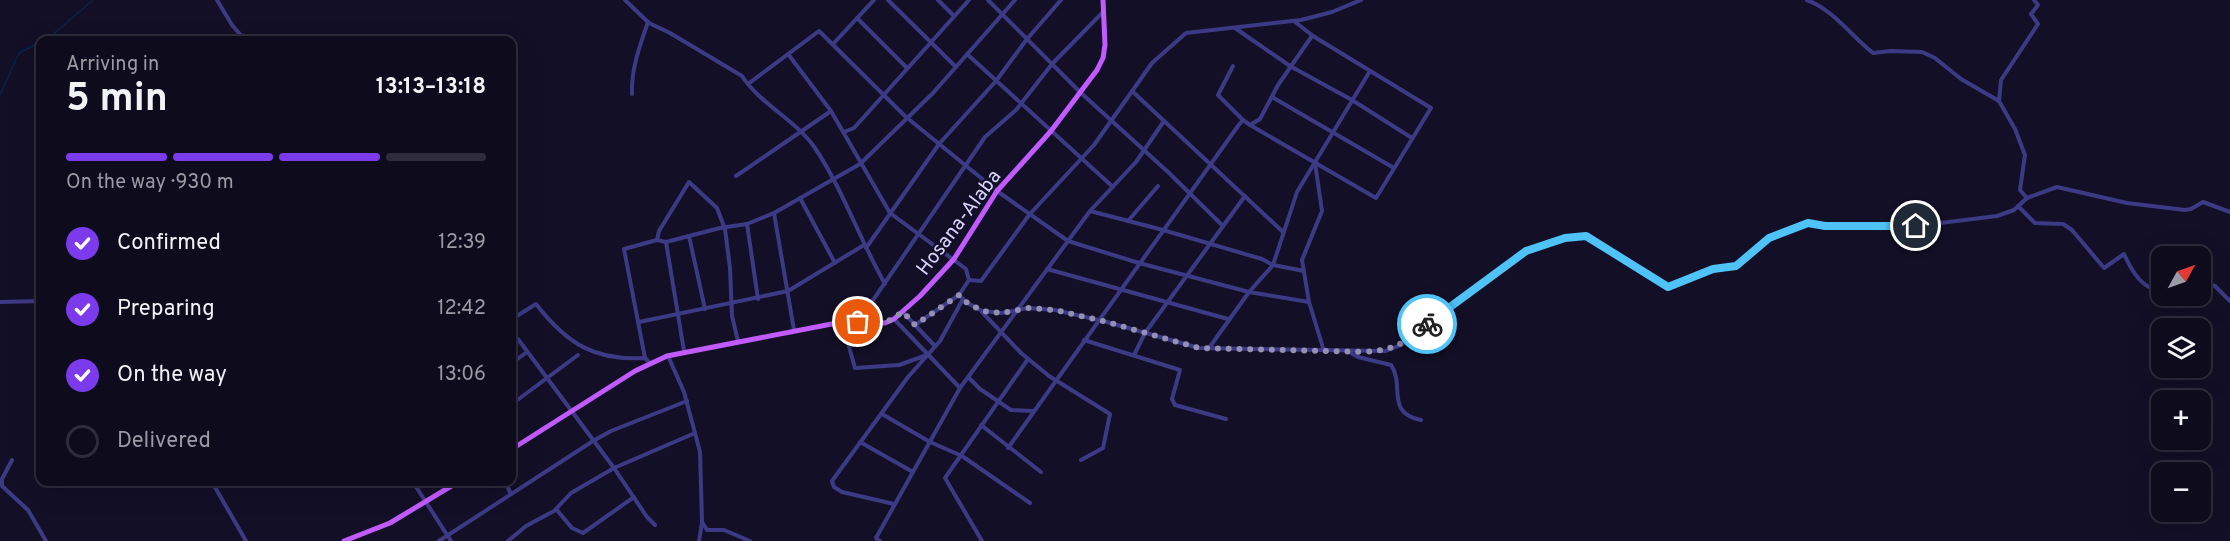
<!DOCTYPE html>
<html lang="en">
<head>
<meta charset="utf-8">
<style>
  :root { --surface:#0e0b1c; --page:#171425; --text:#f1f3f6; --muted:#9b9ba3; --line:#2e2b3b; --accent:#7c3aed }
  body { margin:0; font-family:Overpass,sans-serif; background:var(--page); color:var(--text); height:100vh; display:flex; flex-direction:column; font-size:22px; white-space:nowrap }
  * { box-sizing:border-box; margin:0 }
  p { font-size:20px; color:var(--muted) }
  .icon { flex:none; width:33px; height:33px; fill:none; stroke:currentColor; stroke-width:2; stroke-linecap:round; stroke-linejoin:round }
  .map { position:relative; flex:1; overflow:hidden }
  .sheet { position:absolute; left:36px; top:36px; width:480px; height:450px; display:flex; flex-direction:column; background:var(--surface); border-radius:12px; box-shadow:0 6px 24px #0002,0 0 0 2px var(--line) }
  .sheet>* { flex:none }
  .needle { width:39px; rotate:50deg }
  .fabs { position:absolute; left:2151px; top:246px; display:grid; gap:12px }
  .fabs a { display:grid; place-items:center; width:60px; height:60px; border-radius:12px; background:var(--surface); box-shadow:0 6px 24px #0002,0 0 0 2px var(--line); font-size:30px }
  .pin { position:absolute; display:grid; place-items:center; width:51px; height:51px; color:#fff; margin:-26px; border:3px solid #fff; border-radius:50%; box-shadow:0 2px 6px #0007 }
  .courier { position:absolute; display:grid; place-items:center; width:60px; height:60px; margin:-30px; border:4px solid #4fc3f7; border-radius:50%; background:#fff; color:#222; box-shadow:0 2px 8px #0007 }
  .overview em { font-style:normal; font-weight:700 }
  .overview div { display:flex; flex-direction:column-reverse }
  .overview { display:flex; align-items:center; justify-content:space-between; height:102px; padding:0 30px }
  h1 { font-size:39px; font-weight:700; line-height:45px }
  .bar { display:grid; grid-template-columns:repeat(4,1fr); gap:9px 6px; align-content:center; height:72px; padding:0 30px }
  .bar i { height:8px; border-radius:4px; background:var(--line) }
  .bar .on { background:var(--accent) }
  .bar p { grid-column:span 4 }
  ol { padding:0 30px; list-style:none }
  li { display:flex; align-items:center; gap:18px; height:66px }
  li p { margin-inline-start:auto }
  li .icon { padding:6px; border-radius:50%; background:var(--accent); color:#fff; stroke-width:4 }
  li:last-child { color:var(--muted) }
  li i { width:33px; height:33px; border:3px solid var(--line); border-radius:50% }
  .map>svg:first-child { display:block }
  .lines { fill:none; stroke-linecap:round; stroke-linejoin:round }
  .stream { stroke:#0c2248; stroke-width:1.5 }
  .minor { stroke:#3d3a85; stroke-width:4 }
  .major { stroke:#c25bff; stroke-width:5 }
  .done { stroke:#948fb3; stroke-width:6; stroke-dasharray:0 10.8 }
  .route { stroke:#4fc3f7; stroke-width:8 }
  .labels { text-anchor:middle; stroke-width:4.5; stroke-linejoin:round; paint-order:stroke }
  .street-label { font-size:20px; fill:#d9d4ff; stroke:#130f26 }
</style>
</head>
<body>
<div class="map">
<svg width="2230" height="541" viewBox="0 0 2230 541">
  <rect width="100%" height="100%" fill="#130f26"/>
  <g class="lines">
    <g class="stream">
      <polyline points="43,40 51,36 93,0"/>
      <polyline points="0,95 19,53 40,42"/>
    </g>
    <g class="minor">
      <polyline points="217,0 232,25 245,40"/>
      <path d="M625,0L649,23L670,33L742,76C761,105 795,119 815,148C843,190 860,240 885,284"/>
      <polyline points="888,0 956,67"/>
      <polyline points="938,0 954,16"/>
      <polyline points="988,0 1081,93 1168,172 1223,226"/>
      <path d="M1807,0C1834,10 1851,36 1873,53L1891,51L1922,52L1935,58L1961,79L1999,101"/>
      <polyline points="857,18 907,68"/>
      <polyline points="1235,28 1290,66 1352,100 1412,138"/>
      <polyline points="833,44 874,0"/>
      <polyline points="788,54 831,111 890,213 966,269 969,280 959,295 966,302 982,311 1002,313 1028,308 1055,310 1107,322 1199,348 1386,351 1401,345 1526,251 1565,238 1586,236 1668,287 1713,269 1736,266 1769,238 1808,223 1825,226 1908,227 1997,216 2014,210 2027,198 2057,187 2127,203 2185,210 2191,209 2203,202 2230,212"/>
      <polyline points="967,54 1113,187"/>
      <polyline points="1233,66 1218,95 1243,120"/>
      <polyline points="748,84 819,31 906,117 997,191 1068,241 1139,263 1249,292 1309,302"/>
      <polyline points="1132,91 1283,232"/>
      <path d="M632,94C631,69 640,45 648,22"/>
      <polyline points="1272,97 1394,168"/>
      <polyline points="1250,125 1376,198 1431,108 1313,36 1294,21"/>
      <polyline points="844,132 854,128 969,0"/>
      <polyline points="1315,163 1322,211 1302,260 1309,302 1324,351"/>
      <polyline points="736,176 831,111"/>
      <polyline points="800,198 835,263"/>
      <polyline points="2027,198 2020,190 2025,155 2015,129 1999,101 2001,80 2038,24 2031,14 2038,5 2034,0"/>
      <path d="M2018,206L2035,223L2063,224L2072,230L2104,268L2124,254C2130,267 2138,283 2153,289L2162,285"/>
      <polyline points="1090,211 1163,230 1262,259 1273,265 1304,271"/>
      <polyline points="774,213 794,330"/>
      <polyline points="1128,221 1158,186"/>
      <polyline points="747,224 758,299"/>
      <polyline points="689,236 705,309"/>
      <polyline points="657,240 659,231 689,182 717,208 725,229 730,268 732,316 738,341"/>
      <polyline points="666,242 684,351"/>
      <polyline points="866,248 939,144 996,81 1027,39 1061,0"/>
      <polyline points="1047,269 1228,319"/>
      <polyline points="969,280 981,281 1029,215 1094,145 1152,63 1186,33 1301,20 1332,12 1361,0"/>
      <polyline points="2200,281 2215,286 2230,301"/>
      <polyline points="0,302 40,301"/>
      <polyline points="903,312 915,325 959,295"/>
      <polyline points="982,312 1021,353 1049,376 1110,414 1103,448 1081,460"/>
      <path d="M512,319L536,304C567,344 595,361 645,358L651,364"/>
      <polyline points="639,322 788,291 864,245"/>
      <polyline points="842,322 855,368 899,365 927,355"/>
      <polyline points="858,322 985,137 1016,110 1052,64 1104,11"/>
      <polyline points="915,325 935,346"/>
      <polyline points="512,336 518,339 614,468 647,517 655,525"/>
      <polyline points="1084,340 1180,370 1172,399 1175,405 1226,419"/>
      <polyline points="1209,348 1249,292 1273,265 1297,192 1370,71"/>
      <path d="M1349,352L1358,357L1391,365C1405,385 1385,413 1421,420"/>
      <polyline points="1134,355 1145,333 1245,196"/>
      <polyline points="668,356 684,392 700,452 702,522 707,530 724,530 750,541"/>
      <polyline points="645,358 624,249 657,240 666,242 720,228 747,224 774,213 860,164 933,93 1015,0"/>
      <polyline points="512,363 527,352"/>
      <polyline points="968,377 980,389 1011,410 1033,411"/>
      <polyline points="960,388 1090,211 1136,162 1164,121"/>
      <polyline points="512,404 578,355"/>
      <polyline points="882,414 930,442 962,456 1030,503"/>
      <polyline points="981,425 1041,472"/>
      <polyline points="860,442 913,472"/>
      <polyline points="1008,448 1238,126 1243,120 1250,125 1260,119 1278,85 1312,36"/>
      <polyline points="12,460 2,479 2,486 28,510 46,541"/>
      <polyline points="212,482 246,541"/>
      <polyline points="413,482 451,541"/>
      <polyline points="505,482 511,494"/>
      <polyline points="894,504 842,492 834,487 832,481 908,377 940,341 963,299"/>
      <polyline points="556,509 572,528 583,533 634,497"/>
      <polyline points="439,541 593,441 611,431 687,401"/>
      <polyline points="508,541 526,526 554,511 571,493 614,468 695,433"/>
      <polyline points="699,541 702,523"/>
      <polyline points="880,541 876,538 960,388 894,319"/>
      <polyline points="982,541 945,478 1028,359"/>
    </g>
    <g class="major">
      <polyline points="512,449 635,371 667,356 842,322 885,323 894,319 920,296 954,259 997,191 1051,131 1097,70 1103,58 1105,45 1103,0"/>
      <polyline points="344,541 390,523 458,482"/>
    </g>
  </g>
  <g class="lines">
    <path class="done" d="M858,322L885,323L903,312L915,325L959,295L966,302L982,311L1002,313L1028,308L1055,310L1107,322L1199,348L1364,352C1397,350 1403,343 1427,324"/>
    <polyline class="route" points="1427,324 1526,251 1565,238 1586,236 1668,287 1713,269 1736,266 1769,238 1808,223 1825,226 1916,226"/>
  </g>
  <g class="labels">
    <g class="street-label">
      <text transform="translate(958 222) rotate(-53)" y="7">Hosana-Alaba</text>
    </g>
  </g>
</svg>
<div class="fabs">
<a><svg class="needle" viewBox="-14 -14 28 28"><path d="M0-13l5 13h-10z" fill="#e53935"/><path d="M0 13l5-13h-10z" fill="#9b9ba3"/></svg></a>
<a><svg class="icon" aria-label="layers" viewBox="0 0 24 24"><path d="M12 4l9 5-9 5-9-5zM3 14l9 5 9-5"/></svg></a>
<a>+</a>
<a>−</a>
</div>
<div class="pin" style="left:858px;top:322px;background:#ea580c"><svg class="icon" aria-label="bag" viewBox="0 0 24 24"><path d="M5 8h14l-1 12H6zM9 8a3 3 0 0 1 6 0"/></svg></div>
<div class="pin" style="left:1916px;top:226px;background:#1f2937"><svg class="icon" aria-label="home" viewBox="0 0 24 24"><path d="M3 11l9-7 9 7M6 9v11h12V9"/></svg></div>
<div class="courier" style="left:1427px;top:324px"><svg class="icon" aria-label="bike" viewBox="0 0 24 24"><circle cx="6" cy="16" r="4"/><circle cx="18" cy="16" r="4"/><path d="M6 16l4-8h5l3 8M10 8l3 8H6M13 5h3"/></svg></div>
<section class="sheet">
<div class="overview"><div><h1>5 min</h1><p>Arriving in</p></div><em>13:13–13:18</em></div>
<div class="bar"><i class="on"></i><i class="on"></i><i class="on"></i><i></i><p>On the way · 930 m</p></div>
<ol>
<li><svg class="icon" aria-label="check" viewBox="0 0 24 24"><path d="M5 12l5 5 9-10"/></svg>Confirmed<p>12:39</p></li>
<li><svg class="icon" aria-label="check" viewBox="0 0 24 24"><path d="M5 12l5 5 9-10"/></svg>Preparing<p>12:42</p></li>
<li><svg class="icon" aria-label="check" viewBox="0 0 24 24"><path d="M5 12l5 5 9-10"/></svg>On the way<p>13:06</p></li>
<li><i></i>Delivered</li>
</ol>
</section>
</div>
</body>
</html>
